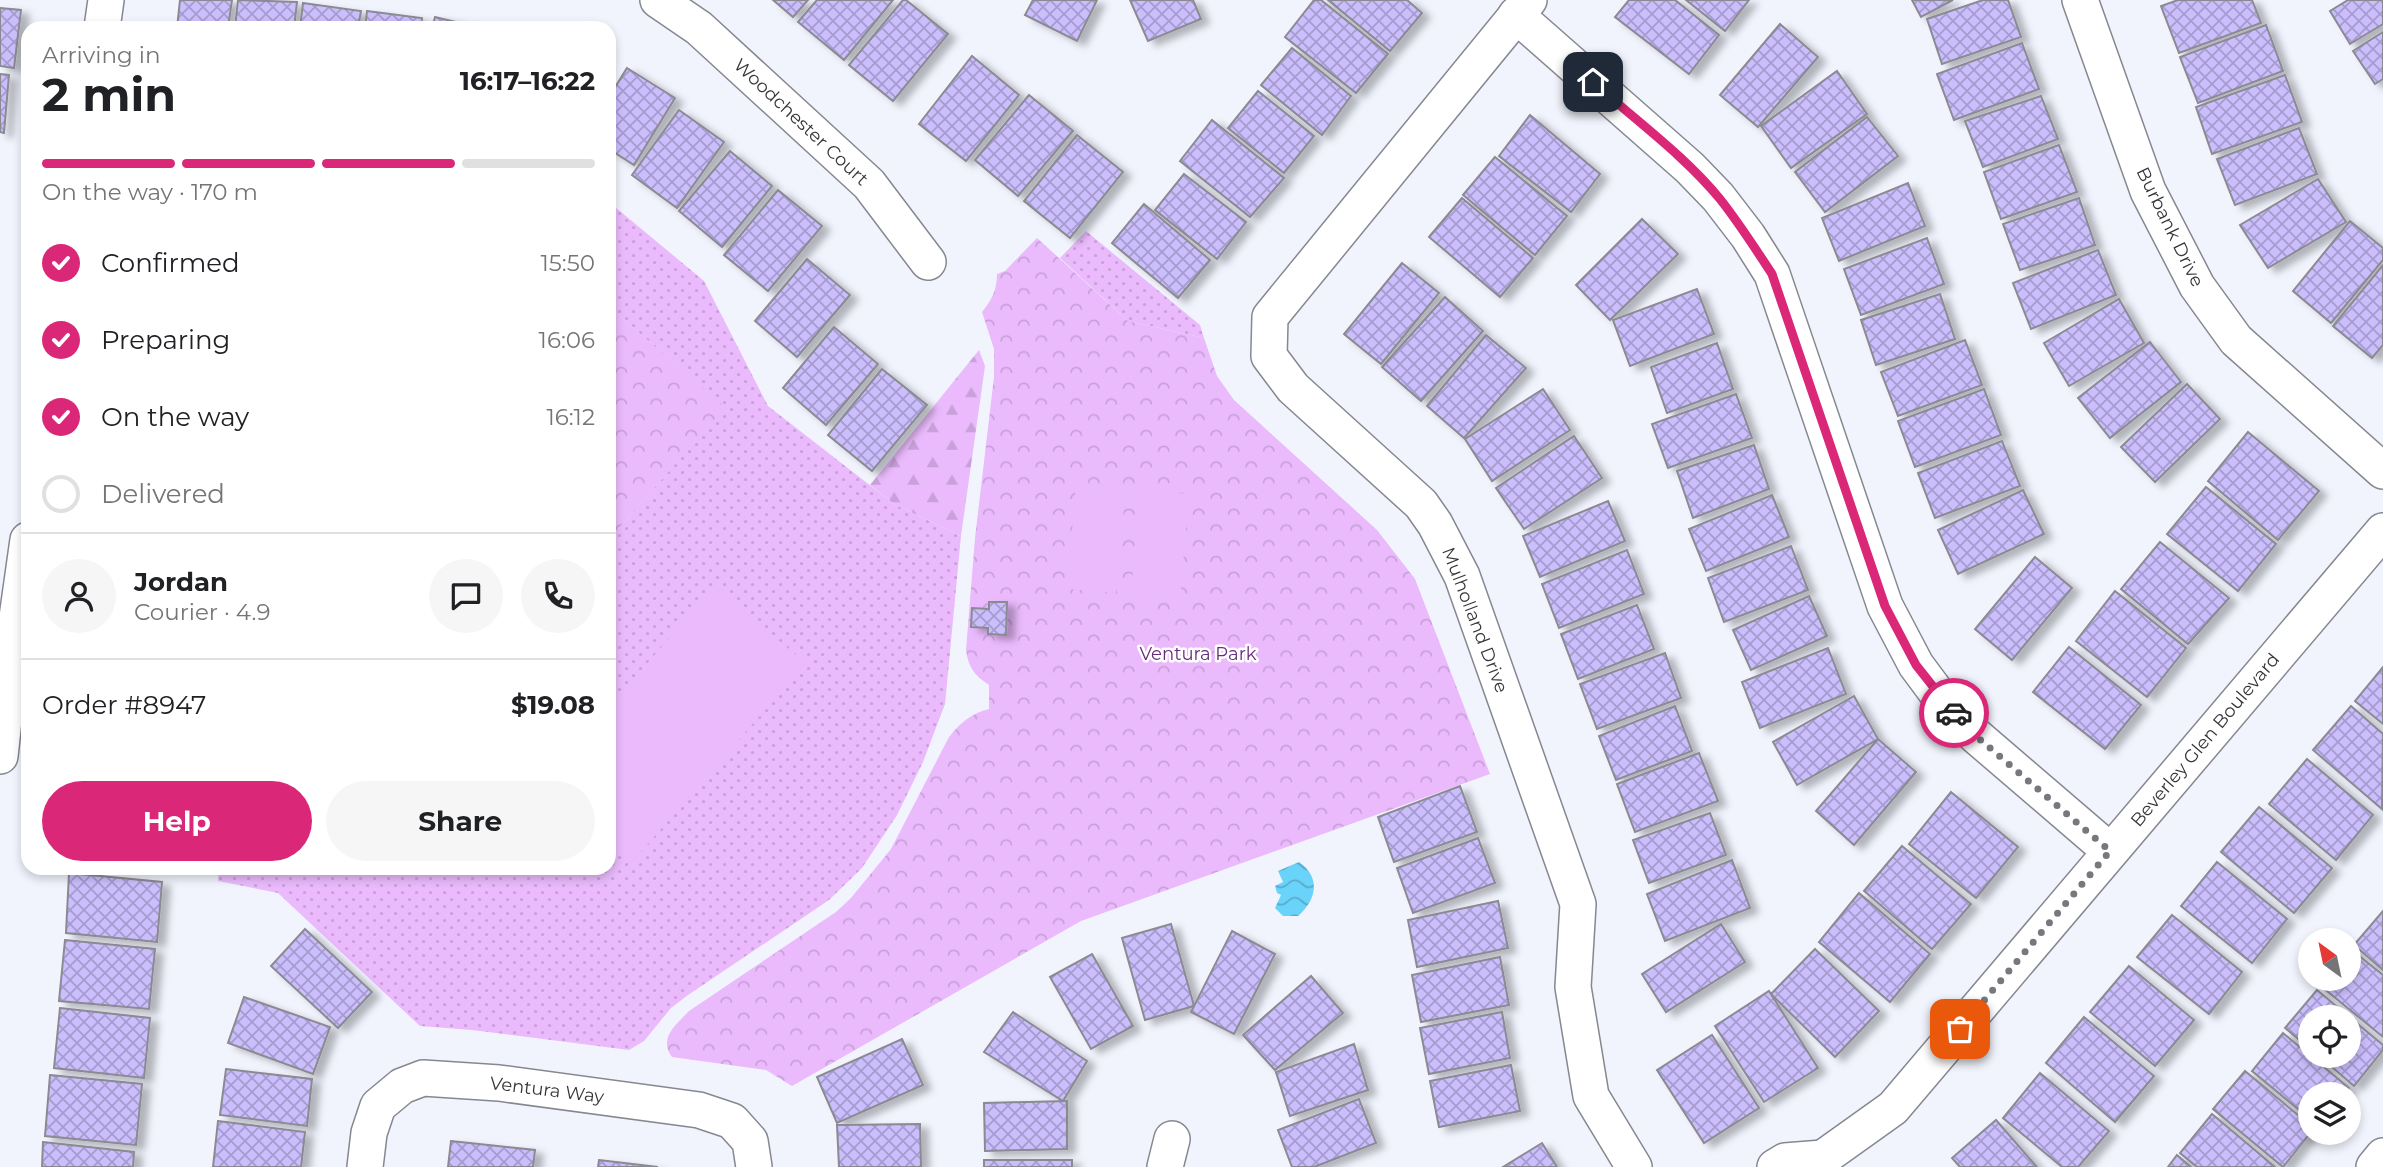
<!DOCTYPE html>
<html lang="en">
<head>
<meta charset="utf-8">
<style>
  :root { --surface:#fff; --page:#f6f6f6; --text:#202124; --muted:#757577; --line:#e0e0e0; --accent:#db2777 }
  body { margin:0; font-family:Montserrat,sans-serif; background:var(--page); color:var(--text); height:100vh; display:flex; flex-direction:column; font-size:26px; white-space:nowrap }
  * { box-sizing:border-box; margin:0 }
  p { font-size:23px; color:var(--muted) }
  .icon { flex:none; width:38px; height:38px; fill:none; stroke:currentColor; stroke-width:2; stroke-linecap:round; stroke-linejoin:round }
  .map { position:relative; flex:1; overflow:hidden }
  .panel { position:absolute; left:21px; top:21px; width:595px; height:854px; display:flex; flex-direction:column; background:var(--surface); border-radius:21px; box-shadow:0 4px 10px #0003 }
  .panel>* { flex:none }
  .needle { width:46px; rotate:327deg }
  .tools { position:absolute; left:2298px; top:928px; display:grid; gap:14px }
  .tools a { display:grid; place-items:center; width:63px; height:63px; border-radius:50%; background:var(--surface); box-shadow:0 4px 10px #0003; font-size:35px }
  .pin { position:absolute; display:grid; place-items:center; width:60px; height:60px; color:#fff; margin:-30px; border-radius:14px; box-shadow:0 4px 10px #0006 }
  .courier { position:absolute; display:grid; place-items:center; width:70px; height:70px; margin:-35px; border:5px solid #db2777; border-radius:50%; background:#fff; color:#222; box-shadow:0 2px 9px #0007 }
  .head em { font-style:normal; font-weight:700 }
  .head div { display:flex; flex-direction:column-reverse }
  .head { display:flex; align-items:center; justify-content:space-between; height:119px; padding:0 21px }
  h1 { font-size:46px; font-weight:700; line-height:52px }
  .bar { display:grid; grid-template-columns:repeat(4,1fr); gap:10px 7px; align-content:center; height:84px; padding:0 21px }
  .bar i { height:9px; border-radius:5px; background:var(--line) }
  .bar .selected { background:var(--accent) }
  .bar p { grid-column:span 4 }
  .line { display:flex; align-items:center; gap:18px; padding:0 21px; border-top:2px solid var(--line) }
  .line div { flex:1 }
  .round { display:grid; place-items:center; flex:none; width:74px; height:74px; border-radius:37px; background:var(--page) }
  ol { padding:0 21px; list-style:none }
  li { display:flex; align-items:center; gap:21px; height:77px }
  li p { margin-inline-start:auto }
  li .icon { padding:7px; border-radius:50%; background:var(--accent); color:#fff; stroke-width:4 }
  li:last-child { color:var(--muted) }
  li i { width:38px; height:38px; border:4px solid var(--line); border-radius:50% }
  .button { display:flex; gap:14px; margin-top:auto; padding:14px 21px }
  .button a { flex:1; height:80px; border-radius:42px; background:var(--accent); color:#fff; font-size:28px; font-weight:700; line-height:80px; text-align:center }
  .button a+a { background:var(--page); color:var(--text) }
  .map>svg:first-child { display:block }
  .grass { fill:url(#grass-dots) }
  .forest { fill:url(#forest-firs) }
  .park { fill:url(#park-crowns) }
  .pitch { fill:#eabafc }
  .water { fill:url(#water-waves) }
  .building { fill:url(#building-cross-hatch); stroke:#8b8a92; stroke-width:2; filter:url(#shadow) }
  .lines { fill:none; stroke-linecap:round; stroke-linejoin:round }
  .minor-casing { stroke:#858890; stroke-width:38 }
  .minor { stroke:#fff; stroke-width:35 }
  .done { stroke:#77787e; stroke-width:7; stroke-dasharray:0 12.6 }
  .route { stroke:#db2777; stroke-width:9 }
  .labels { text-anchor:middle; stroke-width:5; stroke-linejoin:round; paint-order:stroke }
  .street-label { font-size:18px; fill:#353639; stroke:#fff }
  .park-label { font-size:18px; fill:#682b7c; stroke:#fff }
</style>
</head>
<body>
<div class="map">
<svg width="2383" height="1167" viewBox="0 0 2383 1167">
  <defs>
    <pattern id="grass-dots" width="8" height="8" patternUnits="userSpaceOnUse" patternTransform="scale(1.75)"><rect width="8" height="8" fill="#eabafc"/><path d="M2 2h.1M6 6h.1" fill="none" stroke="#c9a0d9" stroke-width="1.8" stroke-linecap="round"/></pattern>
    <pattern id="forest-firs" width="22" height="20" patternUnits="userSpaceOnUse" patternTransform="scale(1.75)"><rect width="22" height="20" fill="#eabafc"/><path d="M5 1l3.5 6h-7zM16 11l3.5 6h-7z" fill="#c9a0d9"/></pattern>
    <pattern id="park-crowns" width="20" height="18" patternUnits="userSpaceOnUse" patternTransform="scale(1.75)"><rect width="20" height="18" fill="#eabafc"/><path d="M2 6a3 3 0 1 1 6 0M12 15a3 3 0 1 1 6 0" fill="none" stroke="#c9a0d9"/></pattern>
    <pattern id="water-waves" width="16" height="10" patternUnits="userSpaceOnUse" patternTransform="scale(1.75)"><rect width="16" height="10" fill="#6ad3f9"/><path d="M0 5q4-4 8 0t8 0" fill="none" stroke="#58accb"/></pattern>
    <pattern id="building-cross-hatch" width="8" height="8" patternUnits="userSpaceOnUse" patternTransform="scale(1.75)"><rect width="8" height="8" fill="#cbbefd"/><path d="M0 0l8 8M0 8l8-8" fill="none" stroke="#a69bce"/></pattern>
    <filter id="shadow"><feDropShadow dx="8" dy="4.5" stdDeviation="3.5" flood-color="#0004"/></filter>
  </defs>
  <rect width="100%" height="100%" fill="#f1f4fd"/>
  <g class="grass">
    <polygon points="609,202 704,281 768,406 894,504 961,536 945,704 923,762 897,815 862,868 829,900 688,995 671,1008 644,1041 629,1050 472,1030 420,1026 278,893 218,881 219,868 609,868 609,540 724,407 614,311 609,314"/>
    <polygon points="1086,231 1200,325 1204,338 1128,321 1060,258"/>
  </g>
  <polygon class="forest" points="979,350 985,366 961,536 894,504 870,485"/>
  <g class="park">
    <path d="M1037,238L1128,321L1204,338L1217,376L1234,400L1377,530L1415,579L1490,774L1081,921L792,1086L766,1070L672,1057C658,1038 676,1025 689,1011L836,912L851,898L891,849L949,737C960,723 972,713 989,709V685C975,676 968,667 966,650L975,538L994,377V349L982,312C992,300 997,289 997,274L1005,271Z"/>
    <polygon points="613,310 725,407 609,540 609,314"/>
  </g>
  <g class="pitch">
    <polygon points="1076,484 1126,488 1116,593 1067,589"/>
    <polygon points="1140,490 1189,494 1180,599 1131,595"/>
    <polygon points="714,587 806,663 632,862 609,841 609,707"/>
  </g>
  <path class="water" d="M1299,862C1321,877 1317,900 1298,916H1283L1275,908L1281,895L1277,893L1275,886L1283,882L1278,871Z"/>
  <g class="building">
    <polygon points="180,0 232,0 228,28 177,28"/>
    <polygon points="238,0 297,2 294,28 235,28"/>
    <polygon points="773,0 808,0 793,17"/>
    <polygon points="817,0 893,0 844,60 798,22"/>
    <polygon points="903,0 906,0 948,34 893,101 849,65"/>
    <polygon points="1033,0 1097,0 1077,41 1025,15"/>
    <polygon points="1130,0 1193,0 1201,19 1148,41"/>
    <polygon points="1314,0 1321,0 1388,54 1356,93 1285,37"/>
    <polygon points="1328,0 1407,0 1422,13 1390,51"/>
    <polygon points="1629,0 1675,0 1719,35 1689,74 1615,17"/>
    <polygon points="1686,0 1749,0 1725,31"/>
    <polygon points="1912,0 1953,0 1921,17"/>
    <polygon points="1983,0 2008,0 2021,37 1942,64 1927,19"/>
    <polygon points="2178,0 2252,0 2261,23 2179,53 2161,6"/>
    <polygon points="2348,0 2383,0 2383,24 2350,44 2330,11"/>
    <polygon points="303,3 361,11 358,28 300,28"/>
    <polygon points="0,8 21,10 14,68 0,66"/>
    <polygon points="367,11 422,18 421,28 365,28"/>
    <polygon points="435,17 481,28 432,28"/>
    <polygon points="1780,24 1818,57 1758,127 1720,95"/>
    <polygon points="2266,25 2283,71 2198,103 2180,57"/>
    <polygon points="2383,32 2383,79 2375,84 2353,51"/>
    <polygon points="2022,43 2039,89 1954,120 1937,74"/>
    <polygon points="1292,48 1351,96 1322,135 1261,85"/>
    <polygon points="972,56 1019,95 966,161 919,124"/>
    <polygon points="627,68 675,98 634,165 609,149 609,97"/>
    <polygon points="1837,71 1867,114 1791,168 1761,126"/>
    <polygon points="0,74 9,75 4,133 0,132"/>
    <polygon points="2285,75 2302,122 2212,154 2196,107"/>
    <polygon points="1258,91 1314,136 1284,173 1228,128"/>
    <polygon points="1029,95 1073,131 1018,196 975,160"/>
    <polygon points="2041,96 2058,139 1983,167 1965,121"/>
    <polygon points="679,110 724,142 677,208 632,175"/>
    <polygon points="1530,115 1600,174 1571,212 1499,156"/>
    <polygon points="1867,117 1898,156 1825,212 1795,172"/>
    <polygon points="1212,120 1284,178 1250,217 1180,161"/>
    <polygon points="2299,128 2317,174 2235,205 2217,159"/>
    <polygon points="1077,135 1123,172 1070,238 1024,201"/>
    <polygon points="2059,145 2077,192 2001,219 1984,172"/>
    <polygon points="730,151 772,186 722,247 679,211"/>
    <polygon points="1495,157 1567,216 1535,255 1463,195"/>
    <polygon points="1184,174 1246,222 1217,259 1155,210"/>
    <polygon points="2318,179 2346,222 2268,268 2240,225"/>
    <polygon points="1908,183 1925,226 1839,261 1822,218"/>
    <polygon points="778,190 822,226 768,291 724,255"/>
    <polygon points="1462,198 1533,258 1500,297 1429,237"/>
    <polygon points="2079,198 2095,245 2020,270 2003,224"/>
    <polygon points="1144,204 1210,260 1178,298 1112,243"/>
    <polygon points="1642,219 1678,254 1610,320 1576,285"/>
    <polygon points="2350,221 2383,248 2383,260 2331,323 2293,291"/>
    <polygon points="1927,238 1944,284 1861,315 1844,269"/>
    <polygon points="2098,250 2116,295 2031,329 2013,283"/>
    <polygon points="807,259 850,295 797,357 755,321"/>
    <polygon points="1402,263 1439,293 1381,364 1344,334"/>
    <polygon points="2383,265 2383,345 2372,358 2333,326"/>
    <polygon points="1697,289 1714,334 1630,366 1613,320"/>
    <polygon points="1940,294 1955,339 1876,365 1861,320"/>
    <polygon points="1445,297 1483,331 1421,401 1382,367"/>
    <polygon points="2119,299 2144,343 2069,386 2044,343"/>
    <polygon points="834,327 878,364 826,425 783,388"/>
    <polygon points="1486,335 1526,368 1464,438 1427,406"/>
    <polygon points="1965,340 1982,385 1898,416 1881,372"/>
    <polygon points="2150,342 2181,382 2110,438 2078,398"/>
    <polygon points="1717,343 1733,389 1667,413 1651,367"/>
    <polygon points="882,369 927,405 872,471 828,435"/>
    <polygon points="2187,384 2220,419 2155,482 2121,447"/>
    <polygon points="1543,389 1570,430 1492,481 1465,439"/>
    <polygon points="1984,389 2001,435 1915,467 1898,421"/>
    <polygon points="1736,394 1752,438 1668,468 1652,424"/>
    <polygon points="2248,432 2319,491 2278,540 2208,481"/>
    <polygon points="1574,436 1602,478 1524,529 1496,488"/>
    <polygon points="2002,441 2020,486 1935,518 1918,473"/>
    <polygon points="1754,445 1769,489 1693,518 1677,471"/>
    <polygon points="2206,487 2276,544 2238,591 2167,534"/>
    <polygon points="2023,490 2044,534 1958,574 1938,530"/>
    <polygon points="1772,495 1789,537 1706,571 1689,529"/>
    <polygon points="1608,501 1625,541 1540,577 1523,536"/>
    <polygon points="2160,542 2229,598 2188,644 2121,589"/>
    <polygon points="1791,546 1808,590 1724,622 1708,578"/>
    <polygon points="1627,550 1644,594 1559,628 1542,584"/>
    <polygon points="2035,557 2072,588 2012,660 1975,629"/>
    <polygon points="2115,591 2186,648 2147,697 2076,641"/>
    <polygon points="1809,596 1827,636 1751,670 1733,630"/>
    <polygon points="989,602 1007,602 1006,635 988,634 988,628 971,627 972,608 989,609"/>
    <polygon points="1637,605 1654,649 1578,679 1561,634"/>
    <polygon points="2069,647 2141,705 2105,749 2033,692"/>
    <polygon points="1828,648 1846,694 1760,728 1742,682"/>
    <polygon points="1665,653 1681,698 1597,729 1580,684"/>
    <polygon points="2383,667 2383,724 2355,701"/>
    <polygon points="1854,696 1878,739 1797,785 1773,742"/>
    <polygon points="1675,706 1692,751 1616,780 1599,736"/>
    <polygon points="2351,706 2383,734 2382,809 2313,750"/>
    <polygon points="1878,739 1916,772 1854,845 1816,811"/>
    <polygon points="1699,753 1718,801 1635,832 1617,784"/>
    <polygon points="2307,759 2373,815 2336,860 2269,804"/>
    <polygon points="1460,786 1477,832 1394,862 1378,817"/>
    <polygon points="1951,792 2018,847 1976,898 1909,844"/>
    <polygon points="2259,807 2332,868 2294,913 2221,852"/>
    <polygon points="1710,813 1726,855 1649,883 1633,840"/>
    <polygon points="1478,838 1495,883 1413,913 1397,868"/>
    <polygon points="1902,846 1971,904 1932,949 1864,891"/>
    <polygon points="1732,860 1750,908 1665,941 1647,894"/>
    <polygon points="2217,862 2287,919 2252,963 2181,906"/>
    <polygon points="69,873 162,882 157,942 66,933"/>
    <polygon points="1859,893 1930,954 1890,1002 1819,942"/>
    <polygon points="1498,901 1508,948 1417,967 1408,920"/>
    <polygon points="2383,911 2383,970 2354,945"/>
    <polygon points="2172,915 2242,972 2209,1014 2137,957"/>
    <polygon points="1171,924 1194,1006 1145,1020 1122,938"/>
    <polygon points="1721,924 1745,962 1666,1012 1642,974"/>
    <polygon points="305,929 372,992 338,1028 271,966"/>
    <polygon points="1232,931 1275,954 1234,1034 1191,1012"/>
    <polygon points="65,940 155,949 149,1009 59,1001"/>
    <polygon points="2348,947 2383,975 2383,1037 2311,978 2348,978"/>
    <polygon points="1815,949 1879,1011 1835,1057 1771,994"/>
    <polygon points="1092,954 1133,1026 1091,1049 1050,977"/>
    <polygon points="1500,957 1509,1005 1421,1022 1412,975"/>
    <polygon points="2129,966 2194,1020 2155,1066 2090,1012"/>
    <polygon points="1311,976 1343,1013 1275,1070 1243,1035"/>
    <polygon points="2317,990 2383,1045 2383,1050 2354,1086 2318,1055 2348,1055 2348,1017 2310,1017 2310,1049 2285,1028"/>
    <polygon points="1769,991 1818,1068 1764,1102 1715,1026"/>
    <polygon points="244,997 330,1027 313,1074 228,1043"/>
    <polygon points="60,1008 150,1018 144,1078 54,1068"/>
    <polygon points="1013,1012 1087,1061 1063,1101 984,1052"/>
    <polygon points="1502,1012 1510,1058 1429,1074 1420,1028"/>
    <polygon points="2084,1017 2154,1076 2115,1122 2046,1063"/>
    <polygon points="2283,1033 2349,1088 2344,1094 2310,1094 2310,1119 2252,1071"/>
    <polygon points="1712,1035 1759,1108 1704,1143 1657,1070"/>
    <polygon points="902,1039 923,1085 837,1123 817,1077"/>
    <polygon points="1354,1044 1368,1090 1290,1116 1276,1072"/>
    <polygon points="1511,1065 1520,1111 1439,1127 1430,1081"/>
    <polygon points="226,1069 312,1079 307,1126 220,1115"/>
    <polygon points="2245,1071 2310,1125 2311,1132 2283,1167 2213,1109"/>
    <polygon points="2040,1073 2109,1131 2078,1167 2062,1167 2003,1118"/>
    <polygon points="50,1075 142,1084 136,1145 45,1136"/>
    <polygon points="1359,1099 1376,1143 1314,1167 1292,1167 1278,1130"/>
    <polygon points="1067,1101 1067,1149 985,1151 984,1103"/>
    <polygon points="2212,1114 2275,1167 2197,1167 2180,1153"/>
    <polygon points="1996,1120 2037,1167 1960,1167 1952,1158"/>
    <polygon points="218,1121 305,1132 301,1167 213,1167"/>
    <polygon points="920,1124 921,1167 839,1167 837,1125"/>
    <polygon points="451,1141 535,1150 533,1167 448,1167"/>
    <polygon points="43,1142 134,1152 133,1167 42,1167"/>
    <polygon points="1542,1143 1557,1167 1503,1167"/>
    <polygon points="2177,1155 2191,1167 2168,1167"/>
    <polygon points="599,1160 658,1167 598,1167"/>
    <rect x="984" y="1160" width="88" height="7"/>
  </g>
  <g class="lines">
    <defs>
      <g id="minor">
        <polyline points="658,0 699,28 869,184 928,262"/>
        <polyline points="1529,0 1270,317 1269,356 1293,388 1421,504 1435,524 1462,576 1578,904 1573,987 1591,1096 1634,1167"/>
        <polyline points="2080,0 2148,191 2197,286 2236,340 2383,471"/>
        <polyline points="1516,15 1690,168 1718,197 1748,236 1772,274 1885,606 1916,665 1945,704 1976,736 2110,851"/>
        <polyline points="102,28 106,0"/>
        <polyline points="0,756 9,674 28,540"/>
        <polyline points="365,1167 369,1133 378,1106 402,1086 423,1078 499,1083 699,1110 732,1121 750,1141 754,1167"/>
        <polyline points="1165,1167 1172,1139"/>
        <polyline points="1775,1167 1785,1161 1823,1158"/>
        <polyline points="1815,1167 1823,1158 1893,1108 2383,531"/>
        <polyline points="2374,1167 2383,1156"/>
      </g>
    </defs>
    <use href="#minor" class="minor-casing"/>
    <use href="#minor" class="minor"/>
  </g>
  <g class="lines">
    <polyline class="done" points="1954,713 1976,736 2110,851 1960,1029"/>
    <path class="route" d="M1593,82C1635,120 1684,155 1720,199C1739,223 1755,248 1772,274L1885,606L1916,665L1954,713"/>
  </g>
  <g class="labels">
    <g class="street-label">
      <text transform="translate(801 122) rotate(43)" y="6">Woodchester Court</text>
      <text transform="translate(2170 227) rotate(64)" y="6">Burbank Drive</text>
      <text transform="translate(1475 620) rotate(69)" y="6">Mulholland Drive</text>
      <text transform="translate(2205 740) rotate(-50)" y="6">Beverley Glen Boulevard</text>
      <text transform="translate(547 1090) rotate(7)" y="6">Ventura Way</text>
    </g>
    <g class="park-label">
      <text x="1198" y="660">Ventura Park</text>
    </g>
  </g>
</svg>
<div class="tools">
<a><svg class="needle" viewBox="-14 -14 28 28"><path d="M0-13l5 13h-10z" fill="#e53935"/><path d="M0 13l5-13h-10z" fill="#757577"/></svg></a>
<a><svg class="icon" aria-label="locate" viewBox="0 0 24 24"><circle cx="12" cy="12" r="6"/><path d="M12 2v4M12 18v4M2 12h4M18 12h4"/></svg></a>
<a><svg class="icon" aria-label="layers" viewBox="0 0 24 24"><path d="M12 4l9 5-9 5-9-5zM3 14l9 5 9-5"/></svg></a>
</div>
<div class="pin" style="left:1960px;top:1029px;background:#ea580c"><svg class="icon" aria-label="bag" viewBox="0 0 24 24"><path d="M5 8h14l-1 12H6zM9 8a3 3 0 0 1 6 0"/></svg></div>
<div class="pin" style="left:1593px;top:82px;background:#1f2937"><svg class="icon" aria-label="home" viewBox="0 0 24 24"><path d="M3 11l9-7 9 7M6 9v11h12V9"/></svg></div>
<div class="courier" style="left:1954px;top:713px"><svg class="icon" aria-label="car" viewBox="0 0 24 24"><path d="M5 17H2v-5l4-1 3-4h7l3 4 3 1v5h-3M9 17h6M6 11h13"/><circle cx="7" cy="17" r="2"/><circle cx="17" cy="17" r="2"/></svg></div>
<section class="panel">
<div class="head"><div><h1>2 min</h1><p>Arriving in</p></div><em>16:17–16:22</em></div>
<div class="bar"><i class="selected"></i><i class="selected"></i><i class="selected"></i><i></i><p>On the way · 170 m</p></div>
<ol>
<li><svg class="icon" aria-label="check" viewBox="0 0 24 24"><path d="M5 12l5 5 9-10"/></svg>Confirmed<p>15:50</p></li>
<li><svg class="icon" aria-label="check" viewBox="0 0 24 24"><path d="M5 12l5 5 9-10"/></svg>Preparing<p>16:06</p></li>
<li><svg class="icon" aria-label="check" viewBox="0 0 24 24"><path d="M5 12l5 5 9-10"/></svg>On the way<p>16:12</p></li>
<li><i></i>Delivered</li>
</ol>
<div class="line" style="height:126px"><a class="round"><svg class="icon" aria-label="person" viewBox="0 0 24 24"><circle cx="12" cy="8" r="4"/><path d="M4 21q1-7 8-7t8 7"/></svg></a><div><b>Jordan</b><p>Courier · 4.9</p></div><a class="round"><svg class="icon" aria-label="chat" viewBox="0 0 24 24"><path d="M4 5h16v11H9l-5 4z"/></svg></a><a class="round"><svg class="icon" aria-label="phone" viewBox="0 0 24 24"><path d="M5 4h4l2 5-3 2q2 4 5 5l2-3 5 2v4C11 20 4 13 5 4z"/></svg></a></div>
<div class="line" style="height:91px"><div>Order #8947</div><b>$19.08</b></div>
<div class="button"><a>Help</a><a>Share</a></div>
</section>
</div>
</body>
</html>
